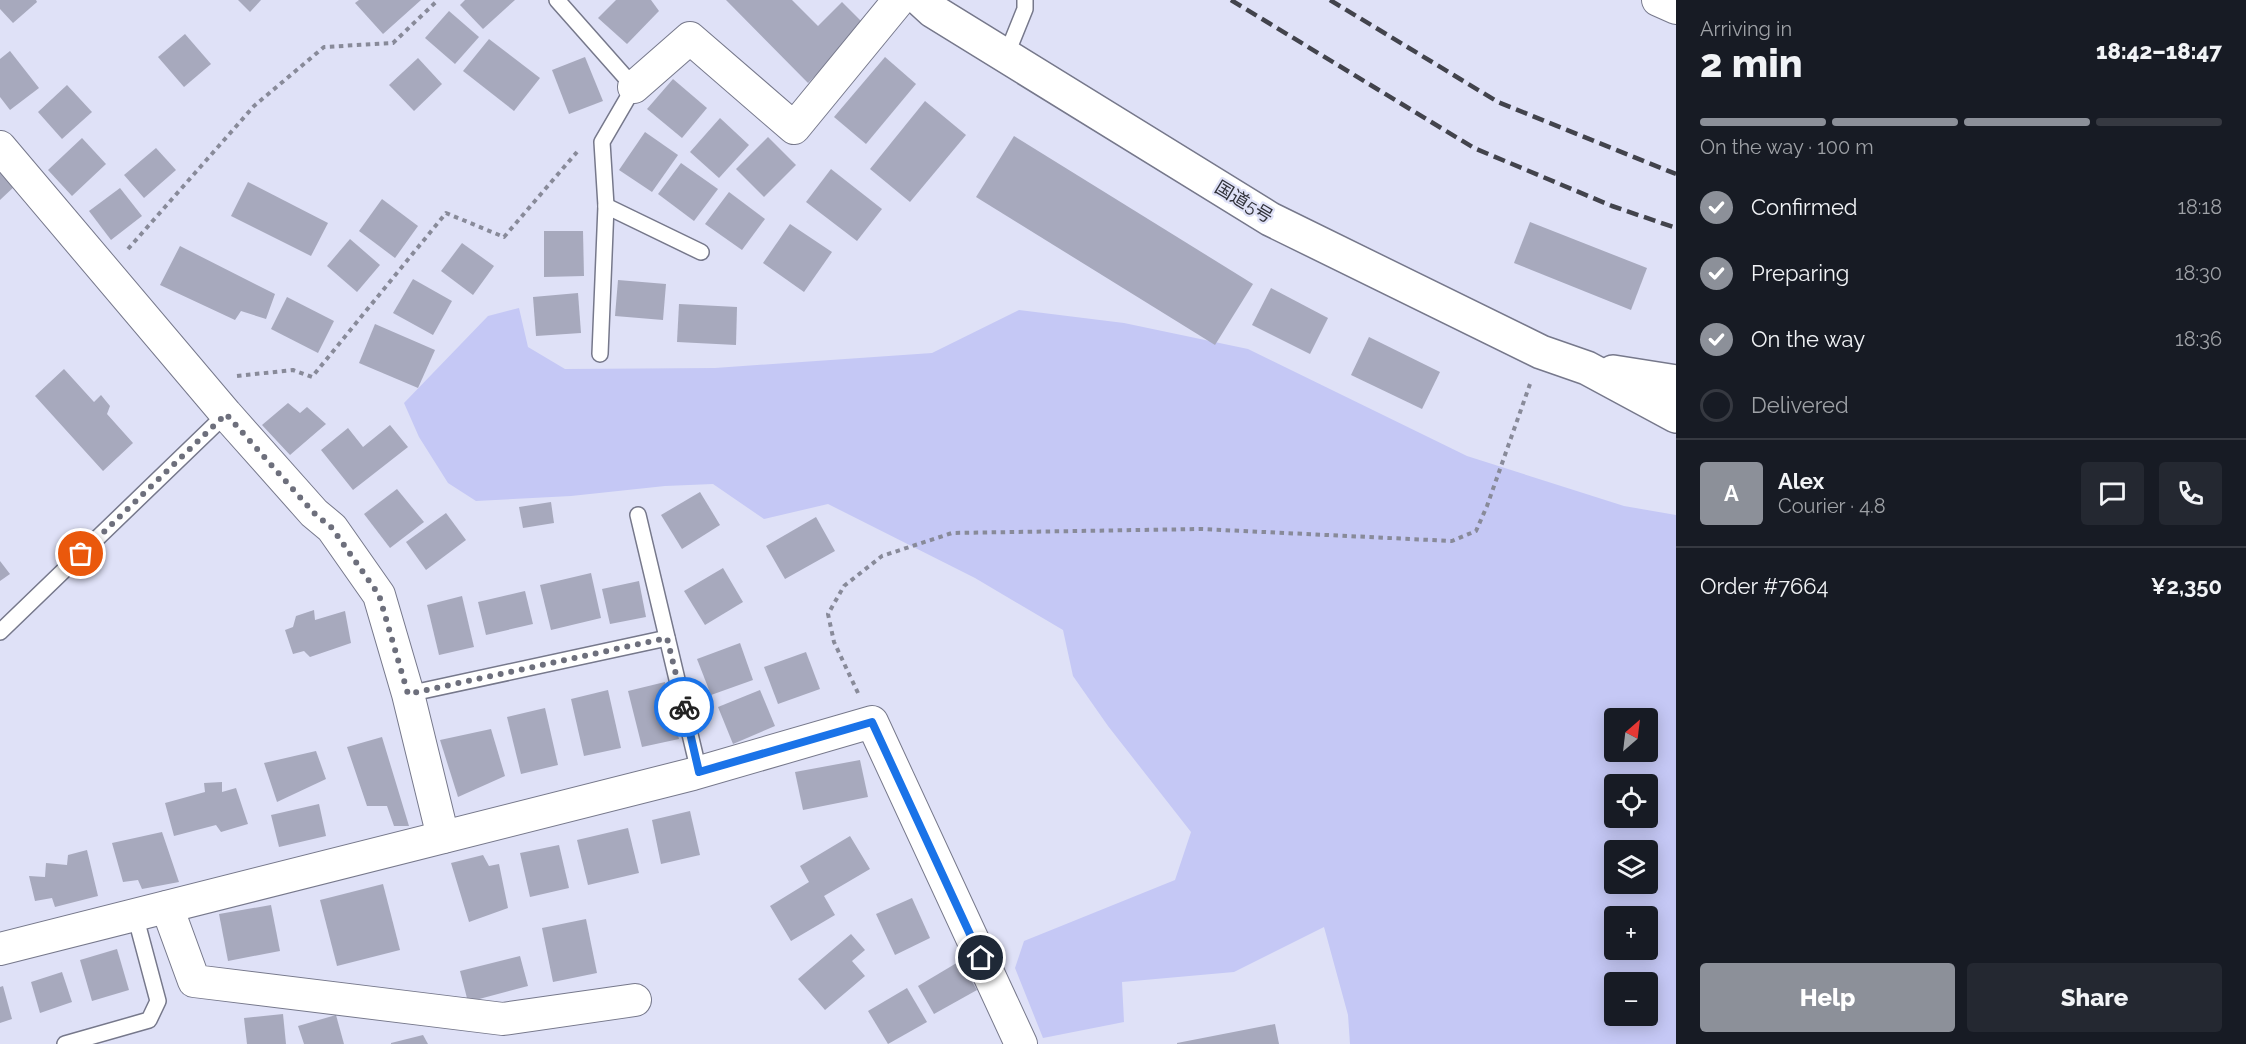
<!DOCTYPE html>
<html lang="en">
<head>
<meta charset="utf-8">
<style>
  :root { --surface:#171b24; --page:#242831; --text:#f1f3f6; --muted:#9ea1a6; --line:#363941; --accent:#8c9099 }
  body { margin:0; font-family:Raleway,"Noto Sans JP",sans-serif; background:var(--page); color:var(--text); height:100vh; display:flex; flex-direction:column; font-size:22px; white-space:nowrap }
  * { box-sizing:border-box; margin:0 }
  p { font-size:20px; color:var(--muted) }
  .icon { flex:none; width:33px; height:33px; fill:none; stroke:currentColor; stroke-width:2; stroke-linecap:round; stroke-linejoin:round }
  .map { position:relative; flex:1; overflow:hidden }
  .sheet { display:flex; flex-direction:column; background:var(--surface); width:570px }
  .sheet>* { flex:none }
  .needle { width:39px; rotate:28deg }
  .controls { position:absolute; left:1604px; top:708px; display:grid; gap:12px }
  .controls a { display:grid; place-items:center; width:54px; height:54px; border-radius:6px; background:var(--surface); box-shadow:0 3px 15px #0003; font-size:30px }
  .pin { position:absolute; display:grid; place-items:center; width:51px; height:51px; color:#fff; margin:-26px; border:3px solid #fff; border-radius:50%; box-shadow:0 2px 6px #0007 }
  .courier { position:absolute; display:grid; place-items:center; width:60px; height:60px; margin:-30px; border:4px solid #1a73e8; border-radius:50%; background:#fff; color:#222; box-shadow:0 2px 8px #0007 }
  .summary em { font-style:normal; font-weight:800 }
  .summary div { display:flex; flex-direction:column-reverse }
  .summary { display:flex; align-items:center; justify-content:space-between; height:102px; padding:0 24px }
  h1 { font-size:39px; font-weight:800; line-height:45px }
  .bar { display:grid; grid-template-columns:repeat(4,1fr); gap:9px 6px; align-content:center; height:72px; padding:0 24px }
  .bar i { height:8px; border-radius:4px; background:var(--line) }
  .bar .selected { background:var(--accent) }
  .bar p { grid-column:span 4 }
  .line { display:flex; align-items:center; gap:15px; padding:0 24px; border-top:2px solid var(--line) }
  .line div { flex:1 }
  .round { display:grid; place-items:center; flex:none; width:63px; height:63px; border-radius:6px; background:var(--page) }
  ol { padding:0 24px; list-style:none }
  li { display:flex; align-items:center; gap:18px; height:66px }
  li p { margin-inline-start:auto }
  li .icon { padding:6px; border-radius:50%; background:var(--accent); color:#fff; stroke-width:4 }
  li:last-child { color:var(--muted) }
  li i { width:33px; height:33px; border:3px solid var(--line); border-radius:50% }
  .primary-button { display:flex; gap:12px; margin-top:auto; padding:12px 24px }
  .primary-button a { flex:1; height:69px; border-radius:6px; background:var(--accent); color:#fff; font-size:24px; font-weight:800; line-height:69px; text-align:center }
  .primary-button a+a { background:var(--page); color:var(--text) }
  main { display:flex; flex:1; min-height:0 }
  .map>svg:first-child { display:block }
  .green { fill:#c5c8f5; fill-rule:evenodd }
  .building { fill:#a7a9bd }
  .lines { fill:none; stroke-linecap:round; stroke-linejoin:round }
  .service-casing { stroke:#76788b; stroke-width:18 }
  .minor-casing { stroke:#76788b; stroke-width:34 }
  .trunk-casing { stroke:#76788b; stroke-width:36 }
  .path { stroke:#888a99; stroke-width:4; stroke-dasharray:4.5 4.5; stroke-linecap:butt }
  .service { stroke:#fff; stroke-width:15 }
  .minor { stroke:#fff; stroke-width:32 }
  .trunk { stroke:#fff; stroke-width:33 }
  .rail { stroke:#42434c; stroke-width:4.5; stroke-dasharray:12 6; stroke-linecap:butt }
  .done { stroke:#6d6f7c; stroke-width:6; stroke-dasharray:0 10.8 }
  .route { stroke:#1a73e8; stroke-width:8 }
  .labels { text-anchor:middle; stroke-width:4.5; stroke-linejoin:round; paint-order:stroke }
  .street-label { font-size:18px; fill:#303139; stroke:#dfe1f7 }
</style>
</head>
<body>
<main>
<div class="map">
<svg width="1676" height="1044" viewBox="0 0 1676 1044">
  <rect width="100%" height="100%" fill="#dfe1f7"/>
  <path class="green" d="M519,308L528,347L565,369L715,368L932,353L1019,310L1124,323L1248,349L1467,456L1624,506L1676,515V1044H1350L1348,1015L1324,927L1234,972L1122,982L1124,1022L1043,1038L1015,968L1024,941L1175,880L1191,832L1108,726L1073,676L1063,630L975,578L828,504L764,519L713,484L665,486L571,496L476,501L448,483L419,437L404,403L488,316ZM1614,718H1647V752H1614ZM1614,784H1647V818H1614ZM1614,850H1647V884H1614ZM1614,916H1647V950H1614ZM1614,982H1647V1016H1614Z"/>
  <g class="building">
    <polygon points="0,0 36,0 37,2 13,23 0,9"/>
    <polygon points="238,0 261,0 250,12"/>
    <polygon points="359,0 421,0 383,34 355,3"/>
    <polygon points="465,0 515,0 483,29 460,5"/>
    <polygon points="616,0 651,0 659,11 627,44 598,18"/>
    <polygon points="726,0 792,0 818,26 842,2 866,26 808,83"/>
    <polygon points="449,11 479,37 455,64 425,38"/>
    <polygon points="185,34 211,64 184,87 158,57"/>
    <polygon points="489,39 540,78 514,111 463,71"/>
    <polygon points="10,51 39,88 10,110 0,97 0,59"/>
    <polygon points="585,57 603,101 569,114 552,70"/>
    <polygon points="885,57 916,84 866,144 834,117"/>
    <polygon points="418,58 442,84 414,111 389,85"/>
    <polygon points="673,79 707,108 682,138 647,109"/>
    <polygon points="67,85 92,112 62,139 38,112"/>
    <polygon points="925,101 966,135 910,202 870,169"/>
    <polygon points="720,118 749,145 719,178 690,152"/>
    <polygon points="645,132 678,155 652,192 619,170"/>
    <polygon points="1014,136 1253,284 1215,345 976,197"/>
    <polygon points="768,137 796,165 764,197 736,169"/>
    <polygon points="82,138 106,164 72,196 48,170"/>
    <polygon points="156,148 176,170 144,198 124,175"/>
    <polygon points="681,163 718,189 694,221 658,194"/>
    <polygon points="0,165 17,184 0,200"/>
    <polygon points="831,169 882,209 857,241 806,202"/>
    <polygon points="248,182 328,223 311,256 231,216"/>
    <polygon points="120,188 142,216 111,240 89,211"/>
    <polygon points="729,192 765,219 742,250 705,224"/>
    <polygon points="382,199 418,226 395,258 359,231"/>
    <polygon points="1530,222 1647,268 1631,310 1514,263"/>
    <polygon points="790,224 832,252 804,292 763,263"/>
    <polygon points="544,231 583,231 584,276 544,277"/>
    <polygon points="350,239 380,265 357,292 327,266"/>
    <polygon points="462,243 494,266 473,295 441,271"/>
    <polygon points="180,246 275,294 266,319 241,311 235,320 160,285"/>
    <polygon points="413,279 452,301 433,335 393,313"/>
    <polygon points="618,280 666,284 663,320 615,316"/>
    <polygon points="1271,288 1328,318 1310,354 1252,325"/>
    <polygon points="578,293 581,333 536,336 533,297"/>
    <polygon points="287,297 334,321 318,353 271,329"/>
    <polygon points="679,304 737,307 736,345 677,342"/>
    <polygon points="375,324 435,350 418,388 359,363"/>
    <polygon points="1369,337 1440,372 1422,409 1351,375"/>
    <polygon points="64,369 94,402 101,395 110,406 107,414 133,443 103,471 35,396"/>
    <polygon points="288,403 300,413 307,407 326,424 290,455 262,425"/>
    <polygon points="390,425 408,447 353,490 321,450 348,428 363,447"/>
    <polygon points="397,489 424,522 390,548 364,514"/>
    <polygon points="700,492 720,525 682,549 661,515"/>
    <polygon points="551,502 554,523 523,528 519,507"/>
    <polygon points="446,513 466,540 426,570 406,542"/>
    <polygon points="816,517 835,551 785,579 766,546"/>
    <polygon points="0,561 10,574 0,581"/>
    <polygon points="723,568 743,602 705,625 684,591"/>
    <polygon points="591,573 601,618 551,630 540,585"/>
    <polygon points="639,581 646,617 610,624 602,589"/>
    <polygon points="525,591 533,624 486,635 478,602"/>
    <polygon points="462,596 474,647 439,655 427,605"/>
    <polygon points="314,610 315,620 345,611 351,643 310,657 304,651 293,654 285,630 293,627 296,616"/>
    <polygon points="740,643 753,680 711,695 697,659"/>
    <polygon points="806,652 820,689 778,704 764,667"/>
    <polygon points="665,682 679,739 642,747 628,691"/>
    <polygon points="608,690 621,748 584,756 571,699"/>
    <polygon points="760,690 775,726 733,744 718,707"/>
    <polygon points="545,708 558,765 521,774 507,717"/>
    <polygon points="491,729 505,776 458,797 440,740"/>
    <polygon points="382,737 409,826 394,826 387,806 367,806 347,747"/>
    <polygon points="316,751 326,779 277,802 264,763"/>
    <polygon points="860,760 868,797 803,810 795,772"/>
    <polygon points="222,782 222,792 236,788 248,824 221,832 216,825 174,836 165,803 205,792 204,783"/>
    <polygon points="319,804 326,836 279,847 271,815"/>
    <polygon points="690,811 700,855 661,864 652,820"/>
    <polygon points="628,828 639,873 588,885 577,840"/>
    <polygon points="162,832 179,882 142,889 138,880 123,882 112,843"/>
    <polygon points="850,836 870,869 824,896 835,915 791,941 770,906 809,882 800,866"/>
    <polygon points="559,845 569,888 530,897 520,853"/>
    <polygon points="87,850 98,896 55,907 52,898 35,901 29,876 45,877 46,863 67,865 68,855"/>
    <polygon points="483,855 489,866 499,864 508,908 469,922 451,863"/>
    <polygon points="383,884 400,950 337,966 320,900"/>
    <polygon points="912,898 930,938 895,955 876,914"/>
    <polygon points="271,905 280,951 228,961 219,914"/>
    <polygon points="586,919 597,973 553,982 542,928"/>
    <polygon points="851,934 865,950 852,961 865,976 825,1010 798,979"/>
    <polygon points="117,949 129,990 92,1001 80,960"/>
    <polygon points="520,956 528,986 468,1002 460,971"/>
    <polygon points="960,961 977,990 934,1014 918,986"/>
    <polygon points="62,972 72,1002 40,1013 31,982"/>
    <polygon points="3,986 12,1019 0,1023 0,987"/>
    <polygon points="907,988 927,1022 888,1044 868,1011"/>
    <polygon points="283,1014 286,1044 247,1044 244,1018"/>
    <polygon points="336,1015 344,1044 304,1044 298,1026"/>
    <polygon points="1275,1024 1279,1044 1177,1044 1177,1043"/>
    <polygon points="423,1035 428,1044 391,1044 391,1043"/>
  </g>
  <g class="lines">
    <defs>
      <g id="service">
        <polyline points="557,0 634,87 602,142 606,206 600,354"/>
        <polyline points="1006,56 1025,9 1025,0"/>
        <polyline points="606,206 701,252"/>
        <polyline points="638,515 699,772"/>
        <polyline points="0,632 226,414"/>
        <polyline points="408,694 667,638"/>
        <polyline points="65,1044 149,1020 158,1001 135,915"/>
      </g>
      <g id="minor">
        <polyline points="1658,0 1676,8"/>
        <polyline points="634,87 690,38 794,128 899,0"/>
        <polyline points="0,147 226,414 314,513 332,528 379,595 408,694 443,837"/>
        <polyline points="167,907 194,981 503,1019 635,1000"/>
        <polyline points="0,949 693,774 872,722 1021,1044"/>
      </g>
      <g id="trunk">
        <polyline points="921,0 933,11 1270,219 1541,352 1587,368 1676,416"/>
        <polyline points="1613,372 1676,382"/>
      </g>
    </defs>
    <use href="#service" class="service-casing"/>
    <use href="#minor" class="minor-casing"/>
    <use href="#trunk" class="trunk-casing"/>
    <g class="path">
      <polyline points="128,249 254,106 324,47 393,43 438,0"/>
      <polyline points="237,376 293,370 312,377 446,213 504,237 577,152"/>
      <polyline points="858,693 834,642 828,614 844,586 882,556 952,533 1201,529 1452,541 1476,531 1487,506 1530,384"/>
    </g>
    <use href="#service" class="service"/>
    <use href="#minor" class="minor"/>
    <use href="#trunk" class="trunk"/>
    <g class="rail">
      <polyline points="1231,0 1474,148 1612,206 1676,228"/>
      <polyline points="1330,0 1498,102 1676,174"/>
    </g>
  </g>
  <g class="lines">
    <polyline class="done" points="81,554 226,414 314,513 332,528 379,595 408,694 667,638 684,707"/>
    <polyline class="route" points="684,707 699,772 872,722 981,958"/>
  </g>
  <g class="labels">
    <g class="street-label">
      <text transform="translate(1244 202) rotate(31)" y="6">国道5号</text>
    </g>
  </g>
</svg>
<div class="controls">
<a><svg class="needle" viewBox="-14 -14 28 28"><path d="M0-13l5 13h-10z" fill="#e53935"/><path d="M0 13l5-13h-10z" fill="#9ea1a6"/></svg></a>
<a><svg class="icon" aria-label="locate" viewBox="0 0 24 24"><circle cx="12" cy="12" r="6"/><path d="M12 2v4M12 18v4M2 12h4M18 12h4"/></svg></a>
<a><svg class="icon" aria-label="layers" viewBox="0 0 24 24"><path d="M12 4l9 5-9 5-9-5zM3 14l9 5 9-5"/></svg></a>
<a>+</a>
<a>−</a>
</div>
<div class="pin" style="left:81px;top:554px;background:#ea580c"><svg class="icon" aria-label="bag" viewBox="0 0 24 24"><path d="M5 8h14l-1 12H6zM9 8a3 3 0 0 1 6 0"/></svg></div>
<div class="pin" style="left:981px;top:958px;background:#1f2937"><svg class="icon" aria-label="home" viewBox="0 0 24 24"><path d="M3 11l9-7 9 7M6 9v11h12V9"/></svg></div>
<div class="courier" style="left:684px;top:707px"><svg class="icon" aria-label="bike" viewBox="0 0 24 24"><circle cx="6" cy="16" r="4"/><circle cx="18" cy="16" r="4"/><path d="M6 16l4-8h5l3 8M10 8l3 8H6M13 5h3"/></svg></div>
</div>
<section class="sheet">
<div class="summary"><div><h1>2 min</h1><p>Arriving in</p></div><em>18:42–18:47</em></div>
<div class="bar"><i class="selected"></i><i class="selected"></i><i class="selected"></i><i></i><p>On the way · 100 m</p></div>
<ol>
<li><svg class="icon" aria-label="check" viewBox="0 0 24 24"><path d="M5 12l5 5 9-10"/></svg>Confirmed<p>18:18</p></li>
<li><svg class="icon" aria-label="check" viewBox="0 0 24 24"><path d="M5 12l5 5 9-10"/></svg>Preparing<p>18:30</p></li>
<li><svg class="icon" aria-label="check" viewBox="0 0 24 24"><path d="M5 12l5 5 9-10"/></svg>On the way<p>18:36</p></li>
<li><i></i>Delivered</li>
</ol>
<div class="line" style="height:108px"><b class="round" style="background:var(--accent);color:#fff">A</b><div><b>Alex</b><p>Courier · 4.8</p></div><a class="round"><svg class="icon" aria-label="chat" viewBox="0 0 24 24"><path d="M4 5h16v11H9l-5 4z"/></svg></a><a class="round"><svg class="icon" aria-label="phone" viewBox="0 0 24 24"><path d="M5 4h4l2 5-3 2q2 4 5 5l2-3 5 2v4C11 20 4 13 5 4z"/></svg></a></div>
<div class="line" style="height:78px"><div>Order #7664</div><b>¥2,350</b></div>
<div class="primary-button"><a>Help</a><a>Share</a></div>
</section>
</main>
</body>
</html>
